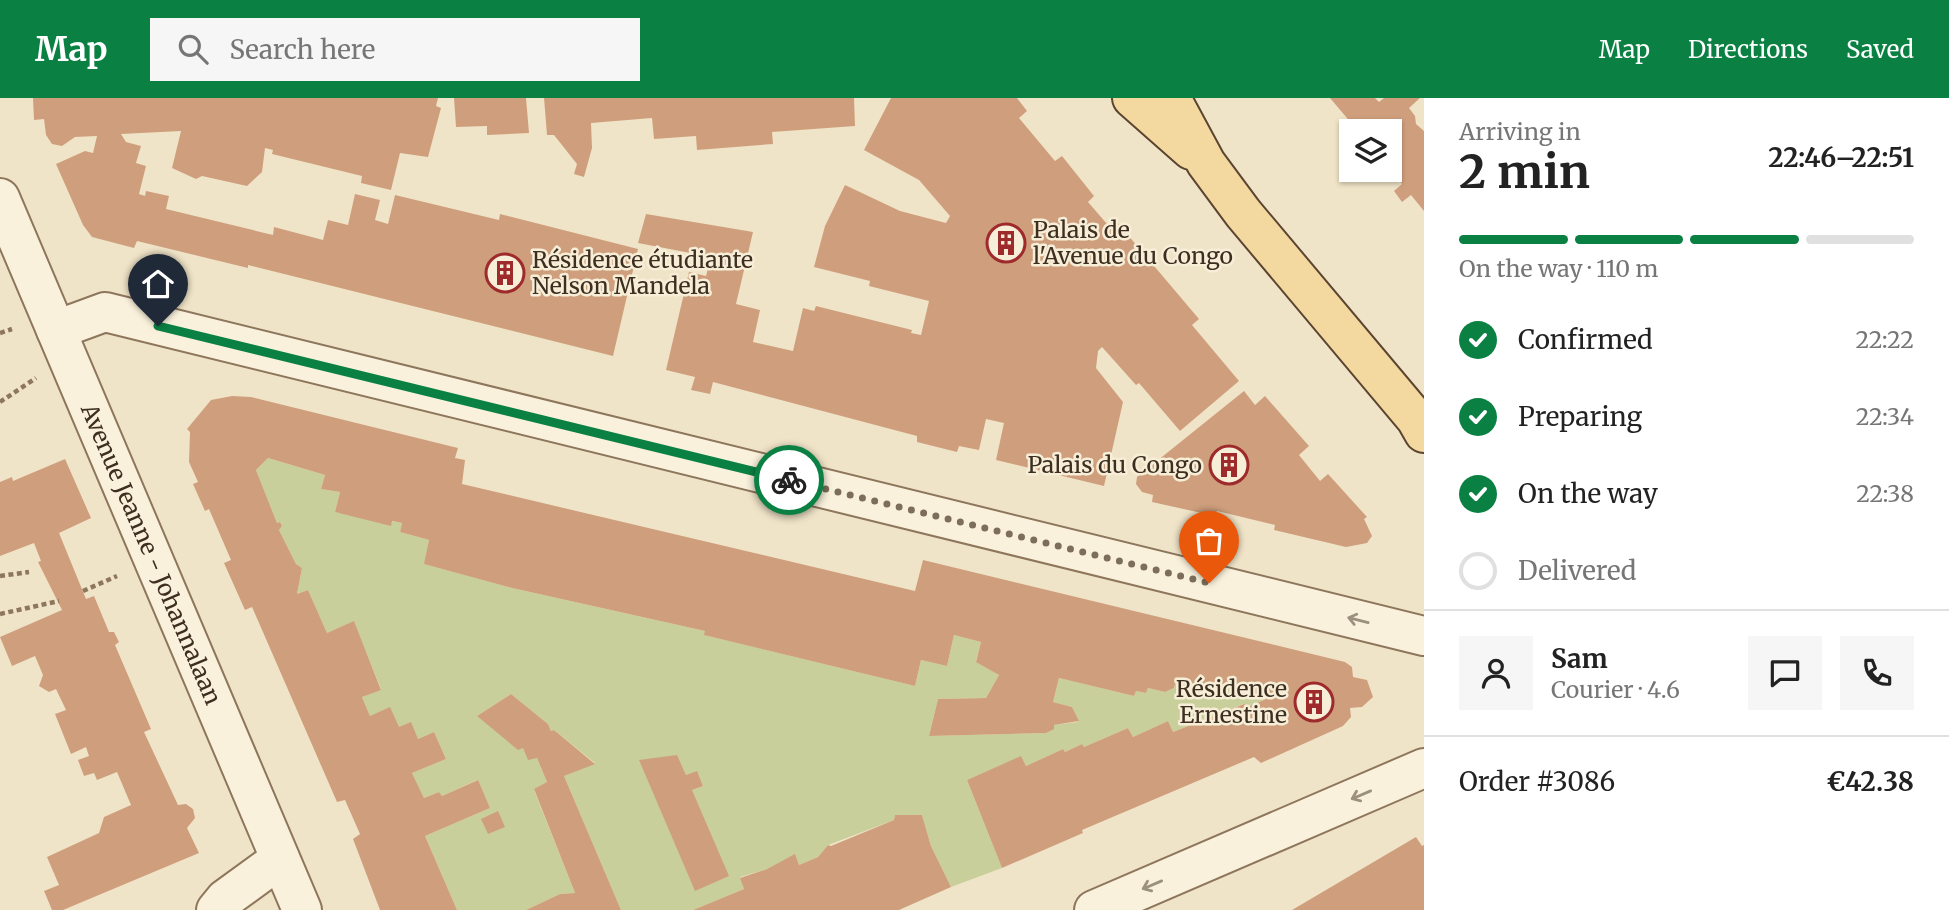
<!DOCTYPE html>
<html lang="en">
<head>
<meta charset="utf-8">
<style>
  :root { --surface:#fff; --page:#f6f6f6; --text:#222; --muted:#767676; --line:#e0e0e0; --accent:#0b8043 }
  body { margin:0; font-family:Merriweather,serif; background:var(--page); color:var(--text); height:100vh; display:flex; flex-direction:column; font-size:26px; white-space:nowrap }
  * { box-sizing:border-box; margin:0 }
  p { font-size:23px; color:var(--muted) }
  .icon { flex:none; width:38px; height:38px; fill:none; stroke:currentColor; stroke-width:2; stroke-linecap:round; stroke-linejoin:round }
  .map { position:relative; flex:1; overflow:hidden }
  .sheet { display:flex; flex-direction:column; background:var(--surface); width:525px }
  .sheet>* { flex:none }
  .fabs { position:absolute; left:1339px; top:21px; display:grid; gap:14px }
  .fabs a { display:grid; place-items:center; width:63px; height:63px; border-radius:0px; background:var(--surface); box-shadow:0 2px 5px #0004; font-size:35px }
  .pin { position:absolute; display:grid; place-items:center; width:60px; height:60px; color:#fff; margin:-72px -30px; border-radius:50% 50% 50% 0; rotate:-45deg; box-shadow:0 0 7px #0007 }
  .pin .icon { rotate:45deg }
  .courier { position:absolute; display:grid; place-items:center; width:70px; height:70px; margin:-35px; border:5px solid #0b8043; border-radius:50%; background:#fff; color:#222; box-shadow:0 2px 9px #0007 }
  .headline em { font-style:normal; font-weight:700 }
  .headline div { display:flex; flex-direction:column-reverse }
  .headline { display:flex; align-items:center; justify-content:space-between; height:119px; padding:0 35px }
  h1 { font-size:46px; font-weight:700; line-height:52px }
  .bar { display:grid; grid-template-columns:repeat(4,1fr); gap:10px 7px; align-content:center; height:84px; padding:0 35px }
  .bar i { height:9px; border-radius:5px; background:var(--line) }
  .bar .current { background:var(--accent) }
  .bar p { grid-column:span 4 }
  .line { display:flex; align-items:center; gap:18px; padding:0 35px; border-top:2px solid var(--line) }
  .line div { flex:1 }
  .round { display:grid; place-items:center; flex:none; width:74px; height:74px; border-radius:0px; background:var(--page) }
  ol { padding:0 35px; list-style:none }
  li { display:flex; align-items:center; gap:21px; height:77px }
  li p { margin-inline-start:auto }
  li .icon { padding:7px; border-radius:50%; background:var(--accent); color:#fff; stroke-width:4 }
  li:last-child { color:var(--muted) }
  li i { width:38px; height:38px; border:4px solid var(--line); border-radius:50% }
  header { display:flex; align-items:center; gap:42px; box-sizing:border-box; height:98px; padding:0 35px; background:var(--accent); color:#fff }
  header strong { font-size:33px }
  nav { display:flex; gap:38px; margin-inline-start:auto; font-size:24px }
  .search { width:490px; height:63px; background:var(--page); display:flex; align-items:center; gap:18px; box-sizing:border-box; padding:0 24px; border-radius:0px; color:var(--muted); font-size:26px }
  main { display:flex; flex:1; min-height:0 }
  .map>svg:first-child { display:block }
  .green { fill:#c9cf9b; fill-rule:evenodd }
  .building { fill:#cf9f7d }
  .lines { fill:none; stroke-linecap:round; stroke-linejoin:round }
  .minor-casing { stroke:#8d765c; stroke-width:42 }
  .major-casing { stroke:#5b4430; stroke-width:42 }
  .path { stroke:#8d765c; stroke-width:4.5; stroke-dasharray:5 3.5; stroke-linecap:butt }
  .minor { stroke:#faf1dc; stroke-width:38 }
  .major { stroke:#f3d9a0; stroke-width:38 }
  .oneway { stroke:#9c907e }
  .done { stroke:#7c6e5b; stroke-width:7; stroke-dasharray:0 12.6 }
  .route { stroke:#0b8043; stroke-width:9 }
  .labels { text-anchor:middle; stroke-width:5; stroke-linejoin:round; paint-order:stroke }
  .poi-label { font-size:23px; fill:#3d2e20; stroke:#f7eed8; text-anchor:start }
  .street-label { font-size:23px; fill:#3d2e20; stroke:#f7eed8 }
</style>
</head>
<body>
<header>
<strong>Map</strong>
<div class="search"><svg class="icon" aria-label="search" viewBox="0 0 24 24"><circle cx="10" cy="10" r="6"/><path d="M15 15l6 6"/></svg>Search here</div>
<nav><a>Map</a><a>Directions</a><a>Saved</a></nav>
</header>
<main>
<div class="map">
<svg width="1424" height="812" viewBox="0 0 1424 812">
  <rect width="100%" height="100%" fill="#f0e4c8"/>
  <path class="green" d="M268,360L325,377L321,391L340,394L335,414L402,425L400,434L429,442L425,466L512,490L705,533V537L915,588L921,562L947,568L954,537L981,544L976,563L999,577L986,600L938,601L929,638L1046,635L1054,627L1078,624L1072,609L1053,604L1059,580L1134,598L1136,593L1146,595L1148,590L1165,594L1174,590L1176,582L1180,581L1212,592L1214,587L1259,598L1266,595V601L1248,609L1243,606L1173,634L1168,623L1133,639L1128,630L1084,649L1082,646L1065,654L1063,651L1026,668L1021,659L967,682L1002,770L951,789L931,748L922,717H895L894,722L828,747L818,759L799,767L795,757L767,771L740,779L744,791L693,812H621L564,678L595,665L554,632L551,633L548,626L511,596L477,618L537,660L547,684L534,692L575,795L560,796L526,812H457L425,738L490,710L477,682L442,698L439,694L424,700L412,675L446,661L434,634L418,641L370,618L362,599L381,591L354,524L327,535L308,492L297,496L302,470L296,466L279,432L282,428L280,424L277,425L256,372ZM677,657L686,677L697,674L703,688L692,692L728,777Z"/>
  <g class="building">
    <polygon points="33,0 438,0 436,8 441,10 428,59 400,55 391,92 361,85 362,78 272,56 273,52 265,50 262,74 247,88 202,78 196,81 172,70 181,33 121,36 126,44 141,48 136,65 146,68 139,96 145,98 146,93 169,98 166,111 273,137 274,129 323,142 328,122 348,127 355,96 380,102 375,122 388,126 395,97 499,122 500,116 638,151 613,258 248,167 248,170 137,143 134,150 92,139 83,127 56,66 85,53 93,55 97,38 75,39 62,48 52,46 46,37 44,21 34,22"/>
    <polygon points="454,0 526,0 529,35 487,37 487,28 456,29"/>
    <polygon points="544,0 854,0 855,28 772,34 773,46 697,52 696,38 654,41 652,20 591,25 592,50 584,79 574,76 577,66 554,37 547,37"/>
    <polygon points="891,0 1017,0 1027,13 1019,20 1055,63 1062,58 1094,98 1088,104 1101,119 1108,127 1116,123 1199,221 1192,227 1239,283 1180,333 1139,285 1136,287 1102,249 1098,253 1096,270 1123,304 1104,388 996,362 1004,325 986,321 979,352 959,348 957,354 917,344 917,338 713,284 710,296 691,292 695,279 666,272 689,174 706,178 709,167 720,169 722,161 638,145 646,116 753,134 736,206 760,212 753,244 793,253 803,210 814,213 816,208 912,232 911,235 921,237 929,203 869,188 870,183 814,169 825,128 845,87 900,113 946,125 950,118 919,82 864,52"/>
    <polygon points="1330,0 1375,0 1379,4 1384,0 1420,0 1409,10 1415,18 1416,26 1424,33 1424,113 1411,97 1402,104 1394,93 1402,86 1390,70 1390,33 1358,33"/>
    <polygon points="1244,293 1255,307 1265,298 1309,348 1299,357 1320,383 1328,376 1367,419 1364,421 1372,438 1367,445 1346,449 1274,432 1275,427 1217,413 1215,418 1152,404 1153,397 1142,394 1136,386 1137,379"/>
    <polygon points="232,298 251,299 458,350 455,360 465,362 462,386 915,493 923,462 1345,564 1352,569 1353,579 1367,582 1373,599 1362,609 1350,610 1351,619 1343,628 1261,665 1254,659 1082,732 1083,735 1002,770 967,682 1021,658 1026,668 1063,651 1065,654 1082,646 1084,649 1128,630 1133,639 1168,623 1173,634 1244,606 1248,609 1266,601 1266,595 1259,598 1214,587 1213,592 1180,581 1180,584 1176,582 1174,590 1165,594 1148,590 1146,595 1136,593 1134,598 1059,580 1053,604 1072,609 1079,623 1054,627 1054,631 1046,635 929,638 938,601 986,600 999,577 976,564 981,544 954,537 947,568 921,562 915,588 704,537 705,533 512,490 424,466 429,442 400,434 402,425 392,423 391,428 335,414 340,394 321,391 325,377 268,360 256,372 277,425 280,424 282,428 279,432 296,466 302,470 297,496 308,492 327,535 354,523 381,592 362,599 370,618 390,609 399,629 411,624 418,641 434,634 446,661 412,675 424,700 439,694 442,698 478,682 490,710 425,738 457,812 380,812 353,741 360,736 345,702 337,704 252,509 245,512 224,465 231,462 209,411 205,413 193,386 198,384 189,364 190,334 187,331 211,302"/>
    <polygon points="65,361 91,420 59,435 86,501 94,498 109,534 114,534 119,544 115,547 151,631 144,634 178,707 186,706 193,711 195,720 187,730 199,755 63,812 52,812 44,793 59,787 47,759 99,735 104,719 131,707 117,674 97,682 94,675 84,678 78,662 89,658 86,649 71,656 55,616 66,612 56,591 49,594 39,588 43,577 35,558 12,568 0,539 62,512 38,464 41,463 34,445 0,458 0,384 12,379 13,383"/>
    <polygon points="511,596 548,626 551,633 554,632 595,666 564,678 621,812 526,812 560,796 575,795 534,691 547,684 537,660 528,662 523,650 518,652 477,618"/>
    <polygon points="677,657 686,677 697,673 703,688 692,692 729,778 695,793 639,662"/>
    <polygon points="498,713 505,729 488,736 481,721"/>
    <polygon points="895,717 922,717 931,748 951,789 899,812 693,812 744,791 740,780 767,771 795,756 799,767 818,759 828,747 831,748 894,722"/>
    <polygon points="1416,739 1422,748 1424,747 1424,812 1292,812"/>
  </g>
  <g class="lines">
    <defs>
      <g id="minor">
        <path id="s1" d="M0,100L302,812"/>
        <polyline points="56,232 105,214 1424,538"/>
        <polyline points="216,812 225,801 280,761"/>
        <polyline points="1094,812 1424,670"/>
      </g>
      <g id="major">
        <polyline points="1132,0 1191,52"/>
        <polyline points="1171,0 1206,65 1243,115 1416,321 1424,335"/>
      </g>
    </defs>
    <use href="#minor" class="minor-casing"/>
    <use href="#major" class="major-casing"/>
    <g class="path">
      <polyline points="0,235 12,231"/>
      <polyline points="0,304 36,280"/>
      <polyline points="0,478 29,474"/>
      <polyline points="83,493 117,478"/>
      <polyline points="0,516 59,503"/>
    </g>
    <use href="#minor" class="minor"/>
    <use href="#major" class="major"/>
  </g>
  <defs><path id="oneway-shaft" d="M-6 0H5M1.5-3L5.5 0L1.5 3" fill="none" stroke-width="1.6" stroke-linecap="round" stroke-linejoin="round" transform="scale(1.75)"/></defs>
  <g class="oneway">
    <use href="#oneway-shaft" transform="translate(1358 522) rotate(-166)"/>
    <use href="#oneway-shaft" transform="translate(1361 697) rotate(157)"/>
    <use href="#oneway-shaft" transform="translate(1152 787) rotate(157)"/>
  </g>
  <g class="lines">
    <polyline class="done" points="789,382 1209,485"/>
    <polyline class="route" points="158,228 789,382"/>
  </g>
  <defs>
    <symbol id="building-ring" viewBox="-11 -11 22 22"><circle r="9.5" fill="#f7eed8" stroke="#9e2a2b" stroke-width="1.5"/><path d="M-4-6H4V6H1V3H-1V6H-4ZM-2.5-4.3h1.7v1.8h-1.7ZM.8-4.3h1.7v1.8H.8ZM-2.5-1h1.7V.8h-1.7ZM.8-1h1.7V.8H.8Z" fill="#9e2a2b"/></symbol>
  </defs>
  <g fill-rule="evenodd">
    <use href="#building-ring" x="984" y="123" width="44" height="44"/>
    <use href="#building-ring" x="483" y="153" width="44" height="44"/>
    <use href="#building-ring" x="1207" y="345" width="44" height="44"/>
    <use href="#building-ring" x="1292" y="582" width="44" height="44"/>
  </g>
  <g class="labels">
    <g class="poi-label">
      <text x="1033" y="140">Palais de<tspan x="1033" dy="26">l'Avenue du Congo</tspan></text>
      <text x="532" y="170">Résidence étudiante<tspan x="532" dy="26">Nelson Mandela</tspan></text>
      <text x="1202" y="375" text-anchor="end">Palais du Congo</text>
      <text x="1287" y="599" text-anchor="end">Résidence<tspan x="1287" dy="26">Ernestine</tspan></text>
    </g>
    <g class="street-label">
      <text dy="8" stroke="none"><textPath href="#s1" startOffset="387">Avenue Jeanne - Johannalaan</textPath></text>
    </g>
  </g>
</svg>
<div class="fabs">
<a><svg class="icon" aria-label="layers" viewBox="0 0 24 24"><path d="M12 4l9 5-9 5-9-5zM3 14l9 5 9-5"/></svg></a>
</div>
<div class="pin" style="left:1209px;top:485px;background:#ea580c"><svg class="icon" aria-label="bag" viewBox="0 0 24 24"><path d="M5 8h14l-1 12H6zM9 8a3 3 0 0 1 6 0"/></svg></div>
<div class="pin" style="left:158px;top:228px;background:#1f2937"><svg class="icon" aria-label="home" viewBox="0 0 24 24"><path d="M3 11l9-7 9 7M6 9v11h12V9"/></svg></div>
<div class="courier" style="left:789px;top:382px"><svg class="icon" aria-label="bike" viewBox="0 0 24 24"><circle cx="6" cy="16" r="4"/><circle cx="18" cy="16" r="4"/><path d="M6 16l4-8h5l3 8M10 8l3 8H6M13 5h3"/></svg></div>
</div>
<section class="sheet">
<div class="headline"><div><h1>2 min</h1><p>Arriving in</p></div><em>22:46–22:51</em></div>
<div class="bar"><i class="current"></i><i class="current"></i><i class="current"></i><i></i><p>On the way · 110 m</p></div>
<ol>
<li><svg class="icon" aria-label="check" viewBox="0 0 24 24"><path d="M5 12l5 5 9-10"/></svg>Confirmed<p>22:22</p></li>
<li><svg class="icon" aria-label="check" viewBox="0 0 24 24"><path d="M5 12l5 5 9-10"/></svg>Preparing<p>22:34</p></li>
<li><svg class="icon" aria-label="check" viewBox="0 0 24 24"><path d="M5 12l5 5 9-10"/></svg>On the way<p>22:38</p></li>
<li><i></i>Delivered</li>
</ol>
<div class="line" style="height:126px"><a class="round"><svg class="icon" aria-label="person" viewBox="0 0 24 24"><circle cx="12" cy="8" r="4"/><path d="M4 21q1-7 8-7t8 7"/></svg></a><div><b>Sam</b><p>Courier · 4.6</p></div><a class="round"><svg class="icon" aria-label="chat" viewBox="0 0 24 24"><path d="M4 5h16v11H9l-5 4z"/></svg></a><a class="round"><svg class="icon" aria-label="phone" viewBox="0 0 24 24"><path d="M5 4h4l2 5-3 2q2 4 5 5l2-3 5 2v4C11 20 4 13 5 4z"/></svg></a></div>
<div class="line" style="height:91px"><div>Order #3086</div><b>€42.38</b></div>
</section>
</main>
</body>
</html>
